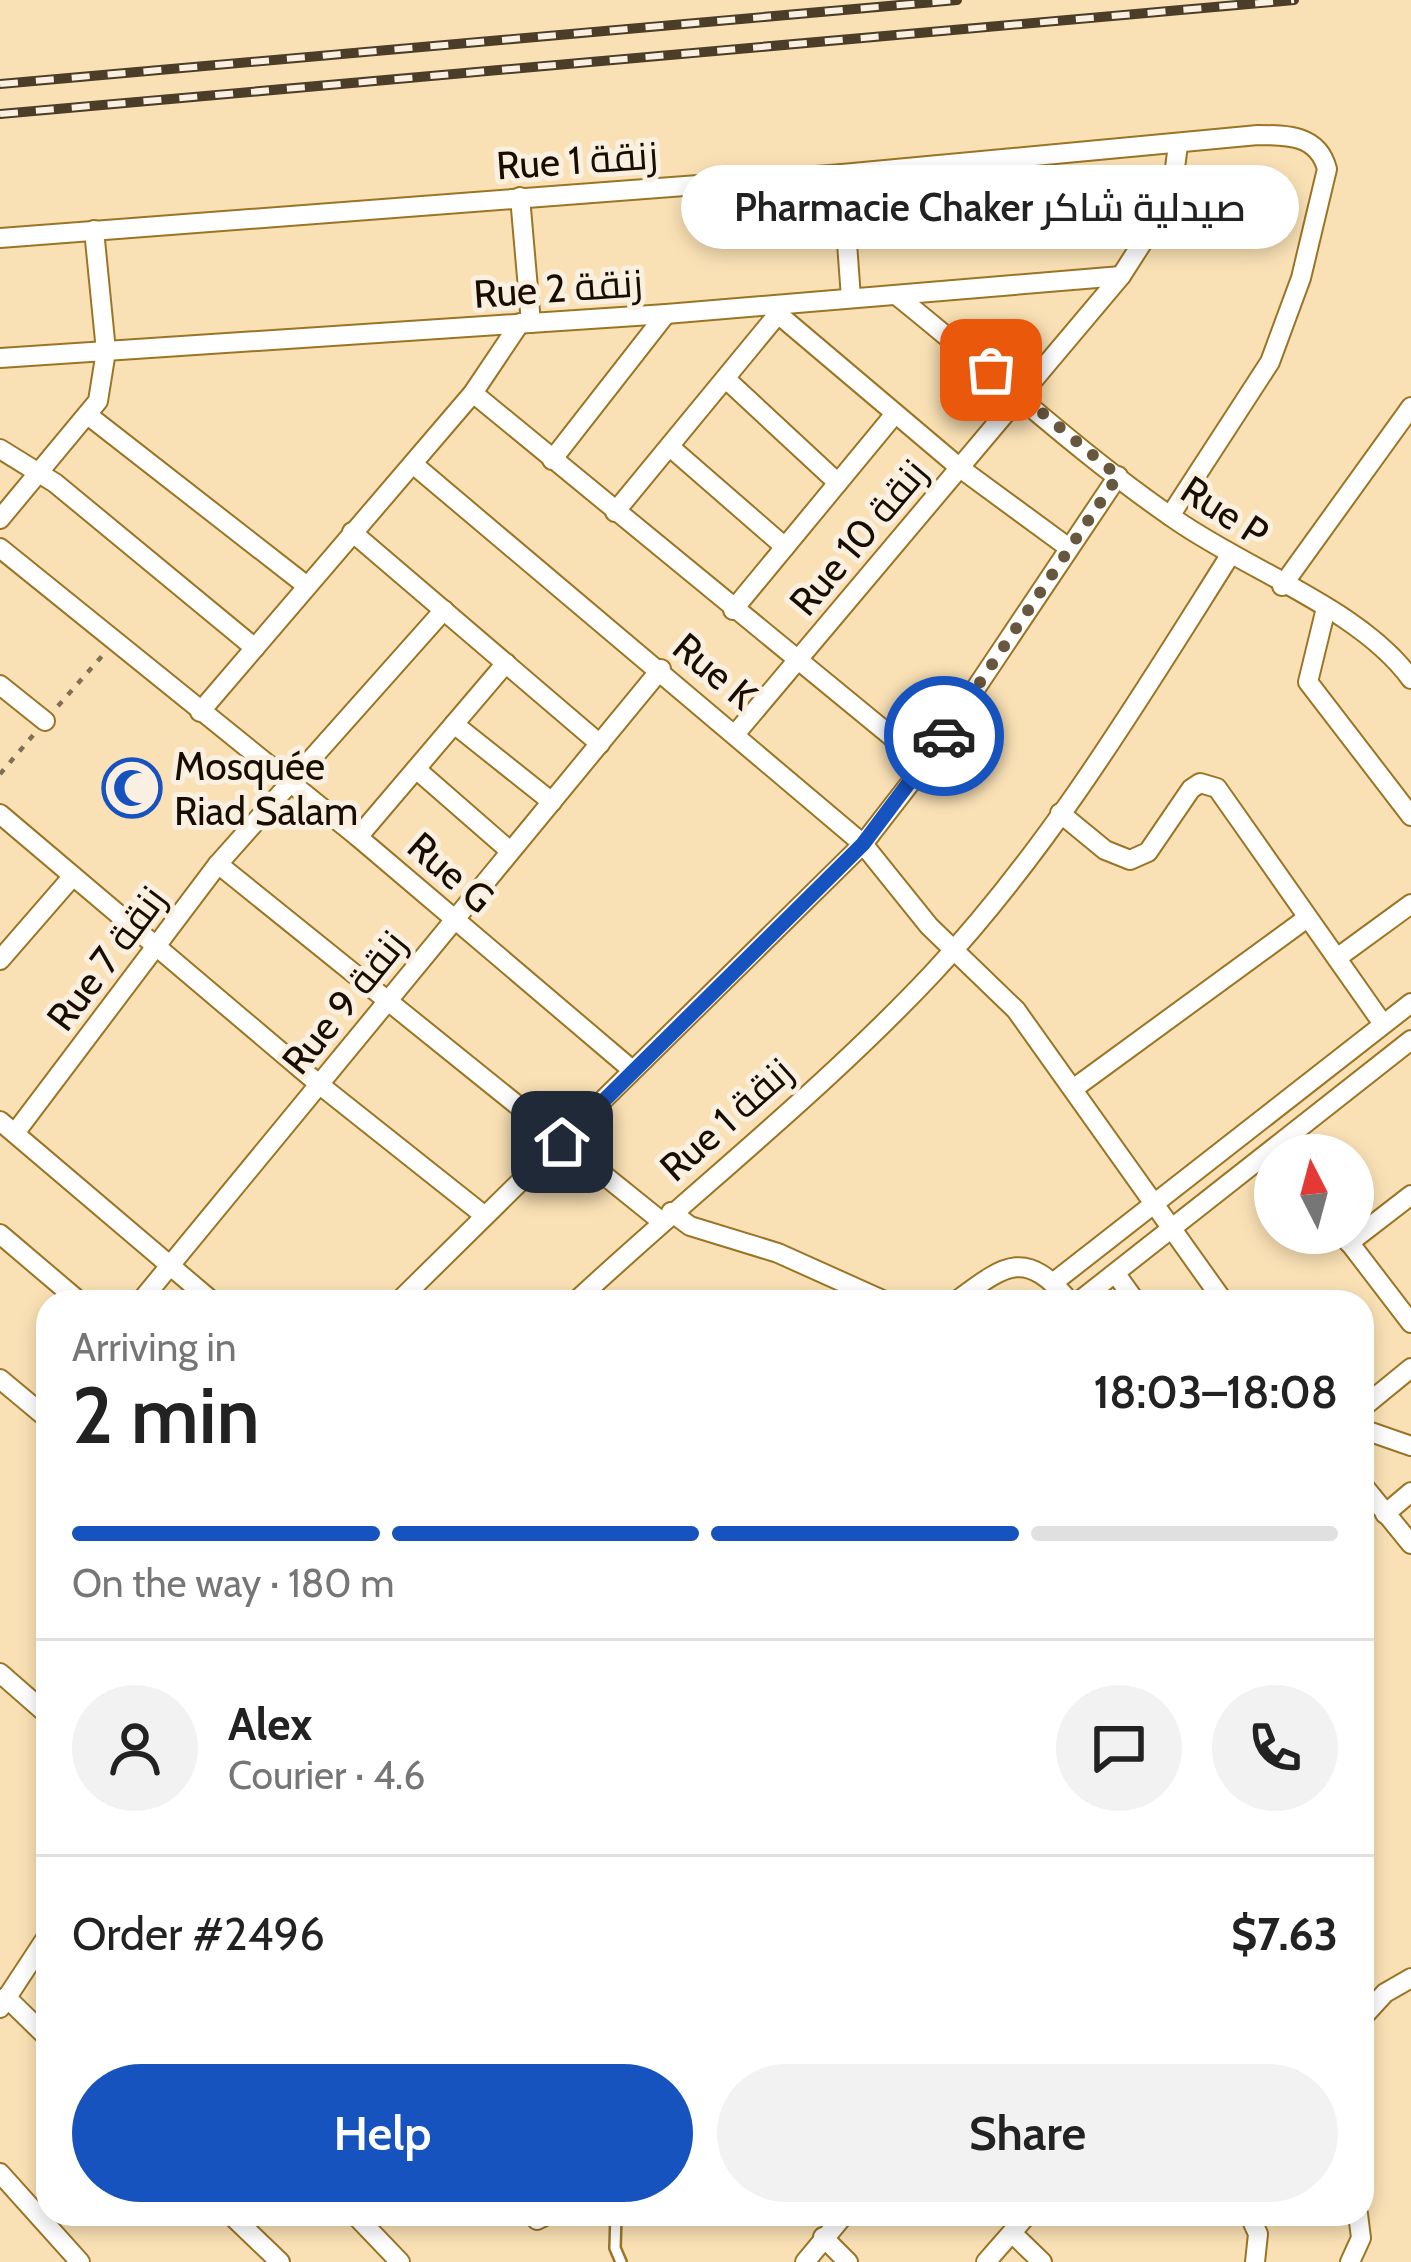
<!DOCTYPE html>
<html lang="en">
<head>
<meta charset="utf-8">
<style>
  :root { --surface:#fff; --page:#f2f2f2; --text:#222; --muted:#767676; --line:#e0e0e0; --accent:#1753bf }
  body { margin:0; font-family:Cabin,Cairo,sans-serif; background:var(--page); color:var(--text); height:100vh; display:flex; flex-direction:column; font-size:45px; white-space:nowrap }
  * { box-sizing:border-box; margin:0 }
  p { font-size:39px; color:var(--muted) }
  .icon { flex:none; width:66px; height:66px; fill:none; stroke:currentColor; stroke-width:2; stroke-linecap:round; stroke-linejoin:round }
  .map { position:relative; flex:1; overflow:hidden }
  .sheet { position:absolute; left:36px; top:1290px; width:1338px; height:936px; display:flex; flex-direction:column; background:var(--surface); border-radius:36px; box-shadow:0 6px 18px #0003 }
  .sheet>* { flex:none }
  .needle { width:78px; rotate:354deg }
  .controls { position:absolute; left:1254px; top:1134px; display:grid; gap:24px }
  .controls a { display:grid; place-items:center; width:120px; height:120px; border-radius:50%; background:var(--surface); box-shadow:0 6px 18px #0003; font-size:60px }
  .pin { position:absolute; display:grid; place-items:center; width:102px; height:102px; color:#fff; margin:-51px; border-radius:24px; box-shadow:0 6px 18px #0006 }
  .courier { position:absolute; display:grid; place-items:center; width:120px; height:120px; margin:-60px; border:9px solid #1753bf; border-radius:50%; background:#fff; color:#222; box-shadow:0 3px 15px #0007 }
  .bubble { position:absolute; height:84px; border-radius:42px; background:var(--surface); box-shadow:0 6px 18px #0003; font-size:39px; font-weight:600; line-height:84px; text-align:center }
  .head em { font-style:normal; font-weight:600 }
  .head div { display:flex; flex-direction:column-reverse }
  .head { display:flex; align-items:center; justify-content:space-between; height:204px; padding:0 36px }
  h1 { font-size:78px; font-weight:600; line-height:90px }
  .bar { display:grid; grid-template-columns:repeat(4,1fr); gap:18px 12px; align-content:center; height:144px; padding:0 36px }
  .bar i { height:15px; border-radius:9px; background:var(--line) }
  .bar .active { background:var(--accent) }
  .bar p { grid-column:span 4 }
  .line { display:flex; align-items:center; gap:30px; padding:0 36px; border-top:3px solid var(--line) }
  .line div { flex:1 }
  .round { display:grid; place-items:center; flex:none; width:126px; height:126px; border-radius:63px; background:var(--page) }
  .primary-button { display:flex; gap:24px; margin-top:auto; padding:24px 36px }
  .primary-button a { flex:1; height:138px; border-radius:72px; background:var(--accent); color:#fff; font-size:48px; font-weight:600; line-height:138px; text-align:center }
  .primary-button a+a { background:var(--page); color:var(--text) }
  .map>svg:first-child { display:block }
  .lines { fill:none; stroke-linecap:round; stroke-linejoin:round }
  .lane-casing { stroke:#9b7424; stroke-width:14 }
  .street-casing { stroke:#9b7424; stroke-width:22 }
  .path { stroke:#816f54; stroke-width:4.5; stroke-dasharray:6 9; stroke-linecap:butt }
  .lane { stroke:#fff; stroke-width:9 }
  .street { stroke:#fff; stroke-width:18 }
  .rail-casing { stroke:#4c3d29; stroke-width:10 }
  .rail { stroke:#f9f0e2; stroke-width:6; stroke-dasharray:18; stroke-linecap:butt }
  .done { stroke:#68573f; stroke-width:12; stroke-dasharray:0 21.6 }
  .route { stroke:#1753bf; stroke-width:15 }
  .labels { text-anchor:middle; stroke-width:10; stroke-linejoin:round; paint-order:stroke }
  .street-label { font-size:39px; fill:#190d00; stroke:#f9f0e2 }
  .poi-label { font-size:39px; fill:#190d00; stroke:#f9f0e2; text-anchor:start }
</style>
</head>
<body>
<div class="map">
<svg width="1411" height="2262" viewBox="0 0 1411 2262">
  <rect width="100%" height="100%" fill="#fae1b5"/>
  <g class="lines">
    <defs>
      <polyline id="lane" points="616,2214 615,2248 621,2262"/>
      <g id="street">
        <polyline points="842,174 851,298"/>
        <polyline points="520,197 531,323"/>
        <path d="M0,238L842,174L1258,135C1288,135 1318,135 1327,169L1301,278L1270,362L1170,516"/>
        <path d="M896,295C989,369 1078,453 1176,520C1249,571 1360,609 1411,679"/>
        <polyline points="777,305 778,314 960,468 1069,548"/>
        <polyline points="0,358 666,314 1121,276"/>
        <polyline points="726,379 838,483"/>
        <polyline points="473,393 925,764"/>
        <polyline points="89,416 307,586"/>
        <polyline points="670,447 785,547"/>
        <polyline points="0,449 55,483 255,648"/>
        <polyline points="552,460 666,314"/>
        <polyline points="413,464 863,844 929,926 1016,1010 1224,1302"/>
        <polyline points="615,512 778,314"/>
        <polyline points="0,519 98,401 106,351 94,230"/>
        <polyline points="352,532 600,744"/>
        <polyline points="0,548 358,837 631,1069"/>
        <polyline points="1282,586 1411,407"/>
        <polyline points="1326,608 1308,682 1411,816"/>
        <polyline points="733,610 894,415"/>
        <polyline points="0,685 45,721"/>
        <polyline points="200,712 473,393 520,323"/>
        <polyline points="454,724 552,802"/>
        <polyline points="737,732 1121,276 1171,198 1178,145"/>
        <polyline points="416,769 510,851"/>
        <polyline points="1060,813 1105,850 1130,860 1148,852 1191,789 1200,783 1217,788 1383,1024"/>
        <polyline points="0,814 320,1085 485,1216"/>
        <polyline points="358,837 506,663"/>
        <polyline points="218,864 661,1221"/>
        <polyline points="1337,958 1411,904"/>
        <polyline points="0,960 73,876"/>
        <polyline points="1073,1089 1307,918"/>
        <polyline points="0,1121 213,1302"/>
        <polyline points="15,1133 218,864 444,610"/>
        <polyline points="671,1212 690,1226 778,1253 887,1302"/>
        <polyline points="1342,1233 1411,1323"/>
        <polyline points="0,1234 80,1302"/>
        <polyline points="1349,1243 1411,1195"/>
        <polyline points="1116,1274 1136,1302"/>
        <polyline points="1054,1282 1411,1003"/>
        <polyline points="140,1302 661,669"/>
        <polyline points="398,1302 863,844 925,764 1118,476"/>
        <path d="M575,1302C693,1192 821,1092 932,974C1049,849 1138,701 1229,557"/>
        <path d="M955,1302C1005,1265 1025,1247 1070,1302"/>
        <polyline points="1078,1302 1411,1040"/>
        <polyline points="0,1379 48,1419"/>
        <polyline points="1362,1408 1411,1368"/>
        <polyline points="1362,1429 1411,1446"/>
        <polyline points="1362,1484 1411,1544"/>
        <polyline points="1385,1514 1411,1492"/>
        <polyline points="0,1673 48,1715"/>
        <polyline points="6,1997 48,2038"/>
        <polyline points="0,2008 48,1935"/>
        <polyline points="1362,2018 1385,1993 1411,1978"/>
        <polyline points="0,2173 80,2262"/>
        <polyline points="230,2214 280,2262"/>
        <polyline points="354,2214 400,2262"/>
        <polyline points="532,2214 537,2220 549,2214"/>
        <polyline points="1249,2214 1258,2234 1255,2262"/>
        <polyline points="1012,2233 1042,2262"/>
        <polyline points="823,2237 848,2262"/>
        <polyline points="805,2262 845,2214"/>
        <polyline points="986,2262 1028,2214"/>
        <polyline points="1350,2262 1361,2238 1358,2214"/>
      </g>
    </defs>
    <use href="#lane" class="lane-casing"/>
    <use href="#street" class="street-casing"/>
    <g class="path">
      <polyline points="58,706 102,656"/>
      <polyline points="0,774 35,733"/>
    </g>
    <use href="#lane" class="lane"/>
    <use href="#street" class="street"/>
    <defs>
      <g id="rail">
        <polyline points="0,84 957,0"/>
        <polyline points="0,114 1294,0"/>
      </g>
    </defs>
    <use href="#rail" class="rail-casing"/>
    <use href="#rail" class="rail"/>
  </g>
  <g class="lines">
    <polyline class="done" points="944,736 1118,476 991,370"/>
    <polyline class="route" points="562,1142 863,844 944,736"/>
  </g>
  <defs>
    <symbol id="mosque-ring" viewBox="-11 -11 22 22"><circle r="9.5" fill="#f9f0e2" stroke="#1753bf" stroke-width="1.5"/><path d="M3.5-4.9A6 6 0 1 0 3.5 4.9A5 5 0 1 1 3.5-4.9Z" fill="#1753bf"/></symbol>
  </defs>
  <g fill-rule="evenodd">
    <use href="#mosque-ring" x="99" y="755" width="66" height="66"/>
  </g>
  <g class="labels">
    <g class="street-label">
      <text transform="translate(577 160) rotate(-4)" y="14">Rue 1 زنقة</text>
      <text transform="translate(558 288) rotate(-4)" y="14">Rue 2 زنقة</text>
      <text transform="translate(1225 511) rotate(33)" y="14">Rue P</text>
      <text transform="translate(858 537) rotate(-50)" y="14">Rue 10 زنقة</text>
      <text transform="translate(715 671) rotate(40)" y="14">Rue K</text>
      <text transform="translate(451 872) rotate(41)" y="14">Rue G</text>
      <text transform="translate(106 958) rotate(-53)" y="14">Rue 7 زنقة</text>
      <text transform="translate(344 1002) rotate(-51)" y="14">Rue 9 زنقة</text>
      <text transform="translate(726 1119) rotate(-42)" y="14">Rue 1 زنقة</text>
    </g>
    <g class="poi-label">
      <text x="174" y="780">Mosquée<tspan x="174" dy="45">Riad Salam</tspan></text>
    </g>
  </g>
</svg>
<div class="controls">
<a><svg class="needle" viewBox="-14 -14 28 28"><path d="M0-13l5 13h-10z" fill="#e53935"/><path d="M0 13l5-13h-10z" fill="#767676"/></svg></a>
</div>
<div class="pin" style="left:991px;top:370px;background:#ea580c"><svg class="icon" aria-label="bag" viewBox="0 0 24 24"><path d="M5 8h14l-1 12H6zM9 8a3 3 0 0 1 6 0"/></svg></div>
<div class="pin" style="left:562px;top:1142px;background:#1f2937"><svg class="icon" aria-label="home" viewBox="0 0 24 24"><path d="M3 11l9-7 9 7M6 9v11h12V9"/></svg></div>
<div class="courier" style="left:944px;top:736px"><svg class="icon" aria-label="car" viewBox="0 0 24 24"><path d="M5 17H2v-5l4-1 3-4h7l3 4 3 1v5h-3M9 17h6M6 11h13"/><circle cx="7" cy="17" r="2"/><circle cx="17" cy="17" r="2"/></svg></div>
<div class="bubble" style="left:681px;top:165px;width:618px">Pharmacie Chaker صيدلية شاكر</div>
<section class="sheet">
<div class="head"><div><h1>2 min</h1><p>Arriving in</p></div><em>18:03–18:08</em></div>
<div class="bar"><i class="active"></i><i class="active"></i><i class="active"></i><i></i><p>On the way · 180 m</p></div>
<div class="line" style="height:216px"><a class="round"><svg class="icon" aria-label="person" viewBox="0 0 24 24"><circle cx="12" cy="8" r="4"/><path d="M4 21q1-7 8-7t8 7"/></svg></a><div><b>Alex</b><p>Courier · 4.6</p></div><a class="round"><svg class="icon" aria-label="chat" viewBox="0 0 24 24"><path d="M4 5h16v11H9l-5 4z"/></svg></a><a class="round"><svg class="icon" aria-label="phone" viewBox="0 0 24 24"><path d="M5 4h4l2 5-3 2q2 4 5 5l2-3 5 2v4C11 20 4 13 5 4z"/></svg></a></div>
<div class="line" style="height:156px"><div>Order #2496</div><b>$7.63</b></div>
<div class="primary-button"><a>Help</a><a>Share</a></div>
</section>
</div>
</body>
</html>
